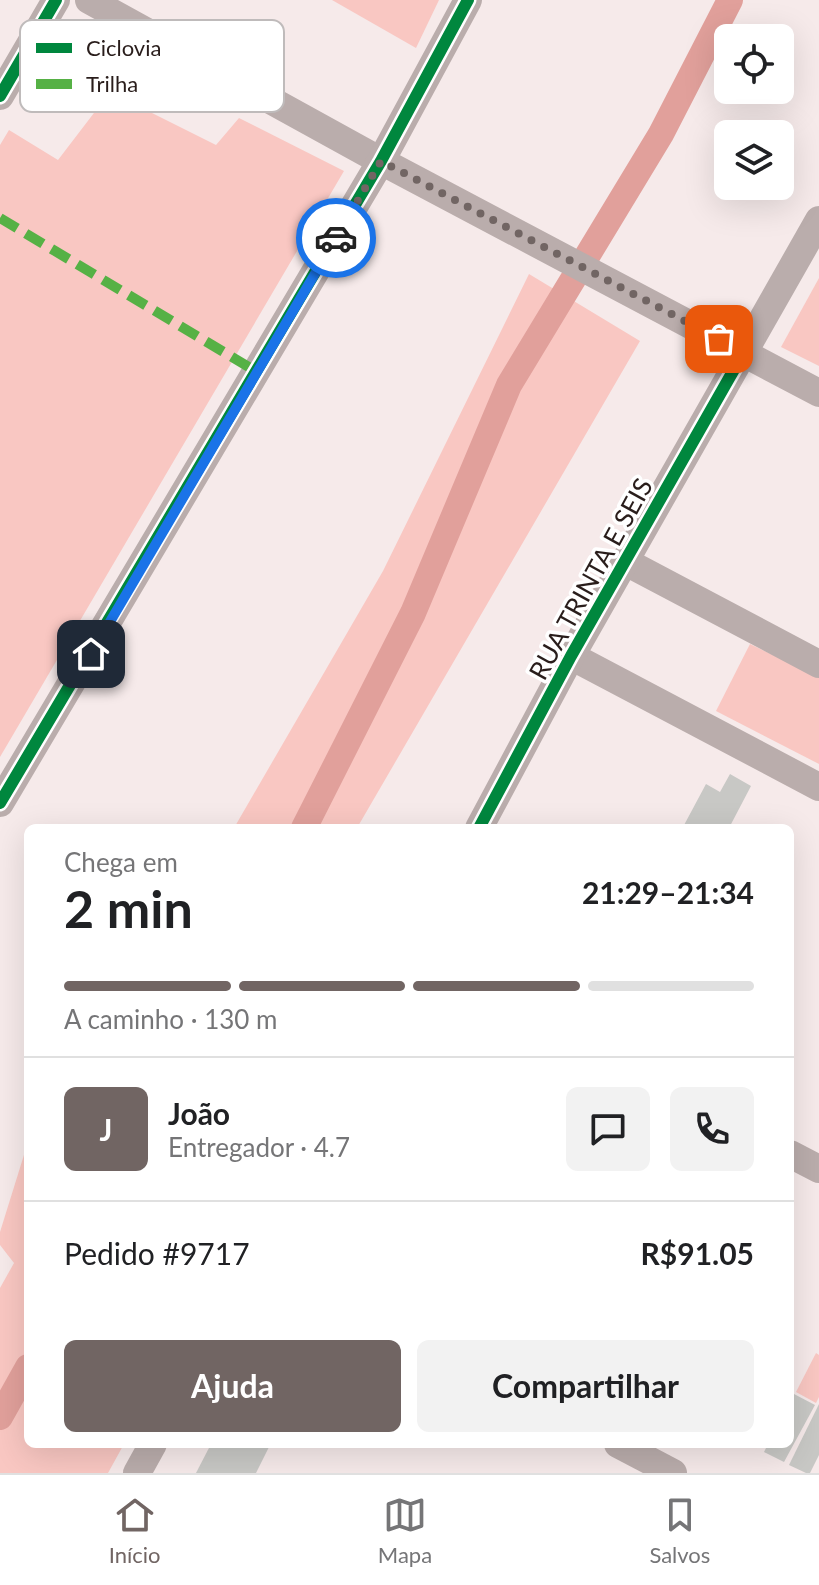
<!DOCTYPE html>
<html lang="pt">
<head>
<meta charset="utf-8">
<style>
  :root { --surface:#fff; --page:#f2f2f2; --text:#202124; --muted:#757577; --line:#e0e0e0; --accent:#716563 }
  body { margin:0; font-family:Lato,sans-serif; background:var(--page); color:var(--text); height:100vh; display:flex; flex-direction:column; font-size:30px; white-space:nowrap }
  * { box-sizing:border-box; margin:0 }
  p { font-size:26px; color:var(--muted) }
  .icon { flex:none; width:44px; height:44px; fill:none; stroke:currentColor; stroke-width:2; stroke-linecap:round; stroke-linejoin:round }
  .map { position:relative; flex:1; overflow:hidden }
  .panel { position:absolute; left:24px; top:824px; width:770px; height:624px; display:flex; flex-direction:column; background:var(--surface); border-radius:12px; box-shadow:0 8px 32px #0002 }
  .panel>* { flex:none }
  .fabs { position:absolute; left:714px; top:24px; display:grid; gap:16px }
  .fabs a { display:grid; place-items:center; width:80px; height:80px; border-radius:12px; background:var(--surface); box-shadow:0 8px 32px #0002; font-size:40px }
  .pin { position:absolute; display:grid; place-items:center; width:68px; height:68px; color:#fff; margin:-34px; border-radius:16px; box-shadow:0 4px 12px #0006 }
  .courier { position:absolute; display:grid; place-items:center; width:80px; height:80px; margin:-40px; border:6px solid #1a73e8; border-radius:50%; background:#fff; color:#222; box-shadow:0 2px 10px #0007 }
  .head em { font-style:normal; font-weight:700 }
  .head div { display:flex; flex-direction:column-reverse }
  .head { display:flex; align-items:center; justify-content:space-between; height:136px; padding:0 40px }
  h1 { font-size:52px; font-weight:700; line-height:60px }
  .bar { display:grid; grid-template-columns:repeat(4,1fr); gap:12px 8px; align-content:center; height:96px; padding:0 40px }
  .bar i { height:10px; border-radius:6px; background:var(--line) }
  .bar .current { background:var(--accent) }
  .bar p { grid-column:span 4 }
  .line { display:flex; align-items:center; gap:20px; padding:0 40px; border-top:2px solid var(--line) }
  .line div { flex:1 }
  .round { display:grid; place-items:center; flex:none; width:84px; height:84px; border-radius:12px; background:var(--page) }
  .primary-button { display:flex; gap:16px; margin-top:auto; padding:16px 40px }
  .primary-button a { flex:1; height:92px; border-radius:12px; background:var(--accent); color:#fff; font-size:32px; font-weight:700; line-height:92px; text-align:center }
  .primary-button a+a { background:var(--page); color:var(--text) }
  .tabs { display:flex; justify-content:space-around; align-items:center; height:112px; border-top:2px solid var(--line); background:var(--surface); font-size:22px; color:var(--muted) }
  .tabs a { display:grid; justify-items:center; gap:4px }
  .tabs .current { color:var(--accent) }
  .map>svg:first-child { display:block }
  .green { fill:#f9c7c2 }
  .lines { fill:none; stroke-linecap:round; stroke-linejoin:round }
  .canal { stroke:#e1a09b; stroke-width:26 }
  .building { fill:#c8c8c5 }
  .minor { stroke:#baadac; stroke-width:28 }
  .quiet { stroke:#56b145; stroke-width:10; stroke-dasharray:20 10; stroke-linecap:butt }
  .cycleway-casing { stroke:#fff; stroke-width:17 }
  .cycleway { stroke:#00873e; stroke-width:12 }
  .done { stroke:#716563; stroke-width:8; stroke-dasharray:0 14.4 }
  .route { stroke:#1a73e8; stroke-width:10 }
  .labels { text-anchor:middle; stroke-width:7; stroke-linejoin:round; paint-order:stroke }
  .street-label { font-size:26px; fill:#291d1b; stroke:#fff }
  .key { fill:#fff; stroke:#bfbbbb; stroke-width:2 }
  .key-label { font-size:22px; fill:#291d1b }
</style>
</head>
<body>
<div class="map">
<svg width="819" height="1473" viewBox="0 0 819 1473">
  <rect width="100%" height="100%" fill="#f6eaea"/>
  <g class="green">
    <polygon points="332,0 439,0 416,48"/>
    <polygon points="110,92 216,145 239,118 344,171 0,757 0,145 9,130 58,160"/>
    <polygon points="529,274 640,341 357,828 234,828 383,571"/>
    <polygon points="819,278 819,366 781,347"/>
    <polygon points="750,644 819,677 819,764 716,711"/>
    <polygon points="28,1142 28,1444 124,1444 108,1473 0,1473 0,1288 14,1263 0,1245 0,1232"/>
    <polygon points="816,1353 819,1355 819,1397 816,1403 796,1392"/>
  </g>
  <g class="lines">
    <g class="canal">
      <polyline points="304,828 413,613 509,385 661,134 730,0"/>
      <polyline points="0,1417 28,1367"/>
    </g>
  </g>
  <g class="building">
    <polygon points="730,774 751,786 729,828 683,827 706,784 720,792"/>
    <polygon points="794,1394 815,1405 784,1462 764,1452 768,1444 790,1444 790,1402"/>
    <polygon points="819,1404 819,1455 810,1473 806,1473 789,1465"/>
    <polygon points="211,1444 264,1444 269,1447 256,1473 196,1473"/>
  </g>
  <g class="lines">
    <g class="minor">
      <polyline points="89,0 381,161 819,393"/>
      <polyline points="0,96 56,0"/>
      <polyline points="626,562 819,664"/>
      <polyline points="571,656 819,787"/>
      <polyline points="0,803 381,161 468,0"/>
      <polyline points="479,828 571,656 819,220"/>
      <polyline points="790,1154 819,1169"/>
      <polyline points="618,1444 673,1473"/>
      <polyline points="137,1473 153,1444"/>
    </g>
    <polyline class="quiet" points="0,218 257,372"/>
    <defs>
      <g id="cycleway">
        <polyline points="0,96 56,0"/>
        <polyline points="0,803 381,161 468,0"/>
        <polyline points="479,828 571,656 744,352"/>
      </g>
    </defs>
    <use href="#cycleway" class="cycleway-casing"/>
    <use href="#cycleway" class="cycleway"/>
  </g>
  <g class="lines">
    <polyline class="done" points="336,238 381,161 719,339"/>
    <polyline class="route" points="91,654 336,238"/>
  </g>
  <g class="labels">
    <g class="street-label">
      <text transform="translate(591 579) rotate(-61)" y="9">RUA TRINTA E SEIS</text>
    </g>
  </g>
  <rect x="20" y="20" width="264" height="92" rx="12" class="key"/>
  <rect x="36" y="43" width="36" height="10" fill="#00873e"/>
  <rect x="36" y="79" width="36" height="10" fill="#56b145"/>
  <g class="key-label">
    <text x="86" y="56">Ciclovia</text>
    <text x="86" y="92">Trilha</text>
  </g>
</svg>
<div class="fabs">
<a><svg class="icon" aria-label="locate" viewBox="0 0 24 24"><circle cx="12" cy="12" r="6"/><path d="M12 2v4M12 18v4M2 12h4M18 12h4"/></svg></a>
<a><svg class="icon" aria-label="layers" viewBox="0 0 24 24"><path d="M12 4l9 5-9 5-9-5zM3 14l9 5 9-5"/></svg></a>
</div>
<div class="pin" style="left:719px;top:339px;background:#ea580c"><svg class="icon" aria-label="bag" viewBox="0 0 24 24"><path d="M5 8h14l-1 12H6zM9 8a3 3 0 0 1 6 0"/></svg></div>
<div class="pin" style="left:91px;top:654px;background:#1f2937"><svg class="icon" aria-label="home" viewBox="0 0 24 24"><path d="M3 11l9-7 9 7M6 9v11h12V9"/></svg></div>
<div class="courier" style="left:336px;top:238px"><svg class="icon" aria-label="car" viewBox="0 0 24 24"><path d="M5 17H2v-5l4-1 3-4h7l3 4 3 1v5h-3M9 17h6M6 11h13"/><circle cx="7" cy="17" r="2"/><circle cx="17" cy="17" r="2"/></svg></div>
<section class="panel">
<div class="head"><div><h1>2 min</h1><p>Chega em</p></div><em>21:29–21:34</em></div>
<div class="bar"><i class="current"></i><i class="current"></i><i class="current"></i><i></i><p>A caminho · 130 m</p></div>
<div class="line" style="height:144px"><b class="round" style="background:var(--accent);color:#fff">J</b><div><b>João</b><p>Entregador · 4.7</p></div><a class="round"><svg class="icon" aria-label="chat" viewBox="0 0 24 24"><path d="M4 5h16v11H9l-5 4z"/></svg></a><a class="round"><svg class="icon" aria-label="phone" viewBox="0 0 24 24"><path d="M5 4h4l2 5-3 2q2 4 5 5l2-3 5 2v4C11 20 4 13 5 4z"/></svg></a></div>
<div class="line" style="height:104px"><div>Pedido #9717</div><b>R$91.05</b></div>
<div class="primary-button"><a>Ajuda</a><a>Compartilhar</a></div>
</section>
</div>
<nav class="tabs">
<a class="current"><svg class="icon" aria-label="home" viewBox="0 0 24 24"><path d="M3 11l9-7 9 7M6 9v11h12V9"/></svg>Início</a>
<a><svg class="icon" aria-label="map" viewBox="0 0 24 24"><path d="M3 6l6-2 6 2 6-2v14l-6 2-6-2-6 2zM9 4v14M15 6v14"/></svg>Mapa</a>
<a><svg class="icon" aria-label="saved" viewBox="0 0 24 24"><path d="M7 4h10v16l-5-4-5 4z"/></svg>Salvos</a>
</nav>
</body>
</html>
